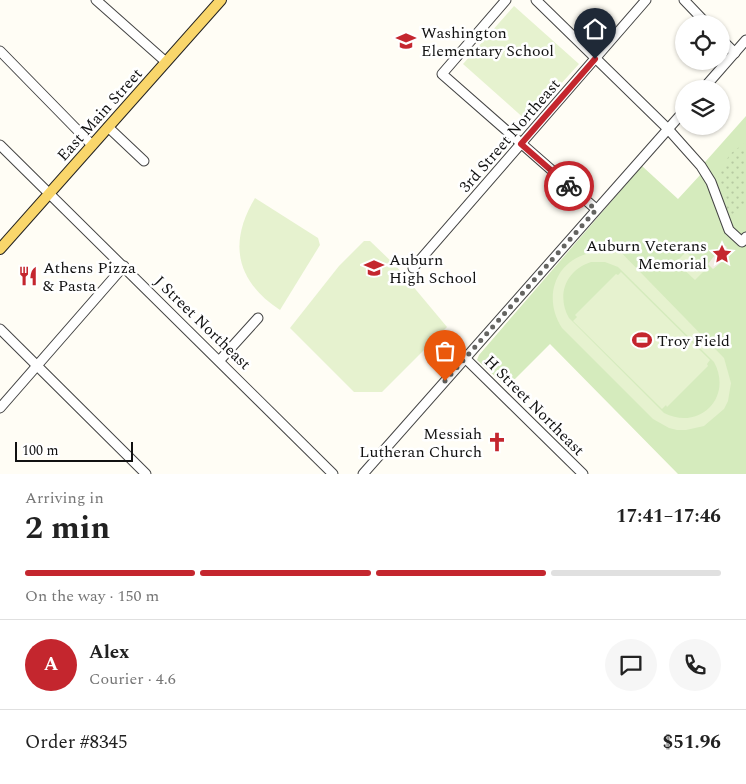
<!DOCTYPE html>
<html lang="en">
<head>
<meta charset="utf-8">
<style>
  :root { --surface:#fff; --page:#f6f6f6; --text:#222; --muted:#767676; --line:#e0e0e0; --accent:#c4262e }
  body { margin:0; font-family:Spectral,serif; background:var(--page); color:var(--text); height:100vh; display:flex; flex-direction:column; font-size:19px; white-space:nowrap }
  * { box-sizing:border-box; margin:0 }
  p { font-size:16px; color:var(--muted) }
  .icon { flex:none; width:28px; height:28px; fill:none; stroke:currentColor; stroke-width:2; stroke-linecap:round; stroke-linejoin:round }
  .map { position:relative; height:474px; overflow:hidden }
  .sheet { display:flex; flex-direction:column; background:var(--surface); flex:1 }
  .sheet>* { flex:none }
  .controls { position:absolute; left:675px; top:15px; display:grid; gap:10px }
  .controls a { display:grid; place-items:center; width:55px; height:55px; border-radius:50%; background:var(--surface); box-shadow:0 1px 4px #0004; font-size:25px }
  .scale { position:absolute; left:15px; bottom:12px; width:118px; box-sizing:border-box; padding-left:5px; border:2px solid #111; border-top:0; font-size:14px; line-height:18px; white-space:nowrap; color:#111; -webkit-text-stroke:4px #fff; paint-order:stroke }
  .pin { position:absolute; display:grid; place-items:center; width:42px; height:42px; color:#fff; margin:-51px -21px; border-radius:50% 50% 50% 0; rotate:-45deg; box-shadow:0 0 5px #0007 }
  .pin .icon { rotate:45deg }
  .courier { position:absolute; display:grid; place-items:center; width:50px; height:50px; margin:-25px; border:4px solid #c4262e; border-radius:50%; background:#fff; color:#222; box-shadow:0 1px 6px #0007 }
  .headline em { font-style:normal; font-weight:700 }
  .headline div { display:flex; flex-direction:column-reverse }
  .headline { display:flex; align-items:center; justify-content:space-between; height:85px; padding:0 25px }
  h1 { font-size:32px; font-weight:700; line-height:38px }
  .bar { display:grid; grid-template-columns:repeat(4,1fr); gap:8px 5px; align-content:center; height:60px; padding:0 25px }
  .bar i { height:6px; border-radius:4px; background:var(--line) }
  .bar .active { background:var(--accent) }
  .bar p { grid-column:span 4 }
  .line { display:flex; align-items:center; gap:12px; padding:0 25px; border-top:1px solid var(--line) }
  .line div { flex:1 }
  .round { display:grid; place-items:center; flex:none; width:52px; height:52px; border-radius:26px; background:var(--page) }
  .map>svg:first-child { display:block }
  .grass { fill:#d5ebbd }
  .garden { fill:url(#garden-dots) }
  .pitch { fill:#e6f2cf; fill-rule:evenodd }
  .plaza { fill:#f1ede2 }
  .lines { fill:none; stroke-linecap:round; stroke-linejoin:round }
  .minor-casing { stroke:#444; stroke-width:11 }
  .major-casing { stroke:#222; stroke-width:12 }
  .minor { stroke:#fff; stroke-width:9 }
  .major { stroke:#f9d66b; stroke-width:10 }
  .done { stroke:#646461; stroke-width:5; stroke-dasharray:0 9 }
  .route { stroke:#c4262e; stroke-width:6 }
  .labels { text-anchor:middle; stroke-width:5; stroke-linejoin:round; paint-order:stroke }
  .poi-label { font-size:16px; fill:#111; stroke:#fff; text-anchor:start }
  .street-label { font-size:16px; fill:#111; stroke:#fff }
</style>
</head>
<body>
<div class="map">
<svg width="746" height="474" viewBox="0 0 746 474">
  <defs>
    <pattern id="garden-dots" width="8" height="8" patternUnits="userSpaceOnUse" patternTransform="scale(1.25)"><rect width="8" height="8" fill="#d5ebbd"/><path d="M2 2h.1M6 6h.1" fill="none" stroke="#b6c8a1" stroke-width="1.8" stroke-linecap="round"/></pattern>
  </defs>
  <rect width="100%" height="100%" fill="#fffdf5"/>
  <polygon class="grass" points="746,116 746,474 678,474 550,344 507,387 477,360 479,355 642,166 678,199 701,174 698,170"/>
  <polygon class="garden" points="746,142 746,207 730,215 726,206 728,203 718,175 730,154"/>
  <g class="pitch">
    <polygon points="514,6 579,64 527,121 463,64"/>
    <path d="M255,198L318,238L320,245L280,310C236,281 228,243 255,198Z"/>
    <path d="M608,239L724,358L731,383L728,401L724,409L704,426L686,430H677L669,428L653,419L562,328C539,292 561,250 605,252L601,247ZM591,262H605L618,267L714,362C733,397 700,431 664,413L569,318C556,295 566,270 591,262Z"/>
    <polygon points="364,241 370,241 396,266 447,327 382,392 354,392 290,328 339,266"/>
    <polygon points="686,252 705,270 695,280 676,262"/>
    <polygon points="621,272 710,360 707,364 708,366 667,407 666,405 662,409 573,321 577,317 575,315 616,274 618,275"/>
  </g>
  <polygon class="plaza" points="719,246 726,246 730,255 713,269 708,264 715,255"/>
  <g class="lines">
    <defs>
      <g id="minor">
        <polyline points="96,0 166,62"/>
        <polyline points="506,0 442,74 596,209"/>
        <polyline points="536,0 668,129 701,166 711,182 729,230 742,242 746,237"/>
        <polyline points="684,0 707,24"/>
        <polyline points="721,39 735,53"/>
        <polyline points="0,51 92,145"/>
        <polyline points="703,89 746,40"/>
        <polyline points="108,127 144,161"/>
        <polyline points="0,145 333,474"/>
        <polyline points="413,268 646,0"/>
        <polyline points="0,329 146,474"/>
        <polyline points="465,358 583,474"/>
        <polyline points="220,360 258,318"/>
        <polyline points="0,408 124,266"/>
        <polyline points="363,474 684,111"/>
      </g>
      <polyline id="major" points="0,249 221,0"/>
    </defs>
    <use href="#minor" class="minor-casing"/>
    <use href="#major" class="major-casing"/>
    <use href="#minor" class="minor"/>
    <use href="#major" class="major"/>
  </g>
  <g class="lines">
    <polyline class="done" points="445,381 596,210 569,186"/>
    <polyline class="route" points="569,186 521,144 595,59"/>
  </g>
  <defs>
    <symbol id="school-bare" viewBox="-9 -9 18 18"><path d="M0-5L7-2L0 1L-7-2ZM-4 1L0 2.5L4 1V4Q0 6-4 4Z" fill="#c4262e" stroke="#fff" stroke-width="2.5" paint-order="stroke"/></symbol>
    <symbol id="sight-bare" viewBox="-9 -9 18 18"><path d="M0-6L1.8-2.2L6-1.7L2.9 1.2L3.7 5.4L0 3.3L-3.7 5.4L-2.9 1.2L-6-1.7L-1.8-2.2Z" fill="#c4262e" stroke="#fff" stroke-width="2.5" paint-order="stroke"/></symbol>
    <symbol id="restaurant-bare" viewBox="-9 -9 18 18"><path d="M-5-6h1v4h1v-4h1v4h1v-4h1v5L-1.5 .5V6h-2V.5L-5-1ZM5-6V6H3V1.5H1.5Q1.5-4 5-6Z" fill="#c4262e" stroke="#fff" stroke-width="2.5" paint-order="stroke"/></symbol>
    <symbol id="stadium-bare" viewBox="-9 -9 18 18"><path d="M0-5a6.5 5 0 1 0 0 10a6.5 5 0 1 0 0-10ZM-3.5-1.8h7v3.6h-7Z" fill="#c4262e" stroke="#fff" stroke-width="2.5" paint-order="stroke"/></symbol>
    <symbol id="church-bare" viewBox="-9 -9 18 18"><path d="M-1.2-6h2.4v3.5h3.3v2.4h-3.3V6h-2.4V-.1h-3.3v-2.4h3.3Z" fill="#c4262e" stroke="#fff" stroke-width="2.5" paint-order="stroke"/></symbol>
  </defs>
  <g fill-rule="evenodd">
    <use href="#school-bare" x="392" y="27" width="28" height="28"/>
    <use href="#sight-bare" x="708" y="240" width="28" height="28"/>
    <use href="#school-bare" x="360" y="254" width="28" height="28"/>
    <use href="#restaurant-bare" x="14" y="262" width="28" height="28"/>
    <use href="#stadium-bare" x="628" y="326" width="28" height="28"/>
    <use href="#church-bare" x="483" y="428" width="28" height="28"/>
  </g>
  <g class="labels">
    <g class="poi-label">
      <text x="421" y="38">Washington<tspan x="421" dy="18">Elementary School</tspan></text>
      <text x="707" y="251" text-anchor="end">Auburn Veterans<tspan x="707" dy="18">Memorial</tspan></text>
      <text x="389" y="265">Auburn<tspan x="389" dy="18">High School</tspan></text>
      <text x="43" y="273">Athens Pizza<tspan x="43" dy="18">&amp; Pasta</tspan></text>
      <text x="657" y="346">Troy Field</text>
      <text x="482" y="439" text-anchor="end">Messiah<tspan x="482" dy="18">Lutheran Church</tspan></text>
    </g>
    <g class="street-label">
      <text transform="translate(99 114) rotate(-48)" y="6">East Main Street</text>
      <text transform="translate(509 135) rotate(-49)" y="6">3rd Street Northeast</text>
      <text transform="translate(203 322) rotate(44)" y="6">J Street Northeast</text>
      <text transform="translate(535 405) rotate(45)" y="6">H Street Northeast</text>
    </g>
  </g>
</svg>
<div class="controls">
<a><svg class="icon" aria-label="locate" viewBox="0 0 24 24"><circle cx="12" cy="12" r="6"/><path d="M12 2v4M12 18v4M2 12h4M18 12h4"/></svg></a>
<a><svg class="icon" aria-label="layers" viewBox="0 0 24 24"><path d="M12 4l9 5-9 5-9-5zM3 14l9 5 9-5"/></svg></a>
</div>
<div class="scale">100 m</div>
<div class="pin" style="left:445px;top:381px;background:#ea580c"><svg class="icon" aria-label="bag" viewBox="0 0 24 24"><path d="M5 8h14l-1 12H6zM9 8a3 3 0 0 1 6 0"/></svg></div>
<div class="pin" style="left:595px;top:59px;background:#1f2937"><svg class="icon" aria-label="home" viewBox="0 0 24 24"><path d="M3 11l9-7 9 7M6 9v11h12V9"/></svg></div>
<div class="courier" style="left:569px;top:186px"><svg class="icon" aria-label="bike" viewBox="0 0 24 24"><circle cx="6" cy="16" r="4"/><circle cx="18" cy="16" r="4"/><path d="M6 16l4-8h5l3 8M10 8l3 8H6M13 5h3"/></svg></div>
</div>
<section class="sheet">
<div class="headline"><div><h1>2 min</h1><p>Arriving in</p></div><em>17:41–17:46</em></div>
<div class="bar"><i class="active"></i><i class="active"></i><i class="active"></i><i></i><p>On the way · 150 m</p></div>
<div class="line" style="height:90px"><b class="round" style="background:var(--accent);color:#fff">A</b><div><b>Alex</b><p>Courier · 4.6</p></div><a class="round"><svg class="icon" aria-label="chat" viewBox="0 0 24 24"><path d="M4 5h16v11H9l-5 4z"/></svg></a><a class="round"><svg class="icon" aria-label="phone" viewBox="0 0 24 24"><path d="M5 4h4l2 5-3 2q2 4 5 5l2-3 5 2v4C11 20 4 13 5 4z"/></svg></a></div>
<div class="line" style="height:65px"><div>Order #8345</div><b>$51.96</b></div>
</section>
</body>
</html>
